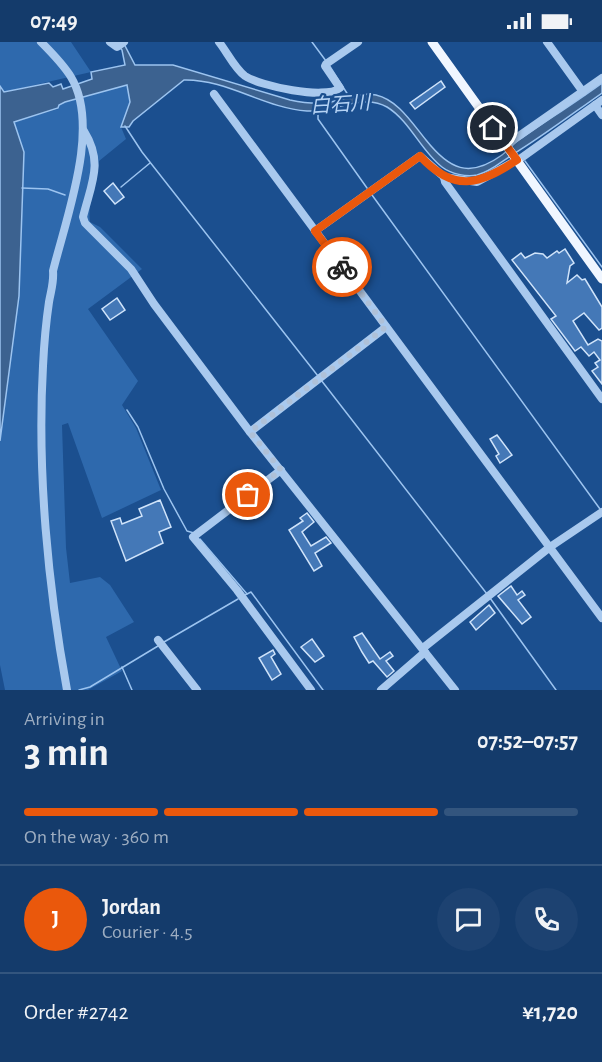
<!DOCTYPE html>
<html lang="en">
<head>
<meta charset="utf-8">
<style>
  :root { --surface:#143b6b; --page:#1d4271; --text:#f1f3f6; --muted:#9dadc1; --line:#33557e; --accent:#ea580c }
  body { margin:0; font-family:"Alegreya Sans","Noto Sans JP",sans-serif; background:var(--page); color:var(--text); height:100vh; display:flex; flex-direction:column; font-size:22px; white-space:nowrap }
  * { box-sizing:border-box; margin:0 }
  p { font-size:20px; color:var(--muted) }
  .icon { flex:none; width:33px; height:33px; fill:none; stroke:currentColor; stroke-width:2; stroke-linecap:round; stroke-linejoin:round }
  .map { position:relative; height:648px; overflow:hidden }
  .panel { display:flex; flex-direction:column; background:var(--surface); flex:1 }
  .panel>* { flex:none }
  .pin { position:absolute; display:grid; place-items:center; width:51px; height:51px; color:#fff; margin:-26px; border:3px solid #fff; border-radius:50%; box-shadow:0 2px 6px #0007 }
  .courier { position:absolute; display:grid; place-items:center; width:60px; height:60px; margin:-30px; border:4px solid #ea580c; border-radius:50%; background:#fff; color:#222; box-shadow:0 2px 8px #0007 }
  .headline em { font-style:normal; font-weight:700 }
  .headline div { display:flex; flex-direction:column-reverse }
  .headline { display:flex; align-items:center; justify-content:space-between; height:102px; padding:0 24px }
  h1 { font-size:39px; font-weight:700; line-height:45px }
  .bar { display:grid; grid-template-columns:repeat(4,1fr); gap:9px 6px; align-content:center; height:72px; padding:0 24px }
  .bar i { height:8px; border-radius:4px; background:var(--line) }
  .bar .current { background:var(--accent) }
  .bar p { grid-column:span 4 }
  .line { display:flex; align-items:center; gap:15px; padding:0 24px; border-top:2px solid var(--line) }
  .line div { flex:1 }
  .round { display:grid; place-items:center; flex:none; width:63px; height:63px; border-radius:32px; background:var(--page) }
  .status { display:flex; justify-content:space-between; align-items:center; height:42px; padding:0 30px; background:var(--surface); direction:ltr }
  .status svg { height:16px; fill:currentColor }
  .map>svg:first-child { display:block }
  .green { fill:#2e69ad }
  .water { fill:#3c6290; stroke:#9cc4f0; stroke-width:1.5 }
  .lines { fill:none; stroke-linecap:round; stroke-linejoin:round }
  .stream { stroke:#9cc4f0; stroke-width:1.5 }
  .building { fill:#4478b7; stroke:#cfe3fa; stroke-width:1.5 }
  .minor { stroke:#a9c9ee; stroke-width:8 }
  .major { stroke:#f0f6ff; stroke-width:9 }
  .done { stroke:#afc1d8; stroke-width:6; stroke-dasharray:0 10.8 }
  .route { stroke:#ea580c; stroke-width:8 }
  .labels { text-anchor:middle; stroke-width:4.5; stroke-linejoin:round; paint-order:stroke }
  .water-label { font-size:20px; font-style:italic; fill:#b5d3f5; stroke:#1b4f8f }
</style>
</head>
<body>
<div class="status"><b>07:49</b><svg viewBox="0 0 49 12"><path d="M0 12V9h3v3zM5 12V6h3v6zM10 12V3h3v9zM15 12V0h3v12zM26 1h20v11H26zM47 4h2v5h-2z"/></svg></div>
<div class="map">
<svg width="602" height="648" viewBox="0 0 602 648">
  <rect width="100%" height="100%" fill="#1b4f8f"/>
  <g class="green">
    <polygon points="0,0 71,0 91,30 4,50 0,44"/>
    <path d="M127,43L131,60L121,85L126,97L99,119C98,141 87,160 90,180L100,185L142,227L88,267L138,339L122,363L136,386L161,448L102,476L68,381L62,383L66,506L70,541L100,535L110,543L134,580L106,595L122,629L88,648H5L0,623V399L19,254L24,110L14,80L58,67L59,63L65,60Z"/>
  </g>
  <path class="water" d="M115,0H123L135,23H173L290,58C304,61 317,63 331,60C345,57 361,50 376,53C398,58 412,81 426,98C449,127 469,137 502,113C510,107 515,99 523,95C549,77 576,60 602,41V51C572,72 543,94 512,113C501,120 490,130 477,133C466,135 451,132 442,125C421,109 410,79 387,65C363,51 332,71 307,69C264,66 227,37 184,38L133,79L129,85H121L130,60L127,43L65,60L59,63L58,66L14,80L24,110L19,254L0,399V44L4,50L49,41L53,45L61,42L63,47L92,37L91,30L125,23L122,8Z"/>
  <g class="lines">
    <g class="stream">
      <polyline points="312,0 326,19"/>
      <polyline points="329,23 350,56"/>
      <polyline points="318,68 318,77 367,146"/>
      <polyline points="125,84 142,110 318,334"/>
      <polyline points="525,119 602,225"/>
      <polyline points="121,145 150,121"/>
      <polyline points="22,146 48,147 65,153"/>
      <polyline points="372,153 600,467"/>
      <polyline points="321,338 487,552"/>
      <polyline points="127,368 138,385 164,447 187,489 194,491"/>
      <polyline points="200,497 247,552"/>
      <polyline points="245,553 251,550 323,648"/>
      <polyline points="490,556 556,648"/>
      <polyline points="164,600 238,557"/>
      <polyline points="122,625 132,648"/>
      <polyline points="79,648 90,645 158,604"/>
    </g>
  </g>
  <g class="building">
    <polygon points="441,39 445,45 415,67 410,61"/>
    <polygon points="113,141 124,155 115,162 104,149"/>
    <polygon points="565,207 574,221 570,224 567,241 577,233 582,238 585,237 602,265 602,286 599,288 584,271 573,279 588,303 598,297 602,299 602,342 592,329 598,325 595,321 600,318 594,310 589,314 581,305 575,309 551,277 556,274 512,218 521,211 525,216 535,211 543,212 547,216 557,209 559,211"/>
    <polygon points="117,256 125,268 110,278 102,267"/>
    <polygon points="497,393 512,413 500,421 496,414 499,412 490,397"/>
    <polygon points="160,458 171,485 159,490 163,501 126,519 111,479 120,476 122,482 142,474 139,467"/>
    <polygon points="307,471 314,480 302,490 311,504 326,495 331,501 315,511 322,524 314,529 289,488 303,479 300,476"/>
    <polygon points="511,544 517,553 522,549 525,553 518,558 531,575 522,582 498,554"/>
    <polygon points="489,563 495,571 476,588 470,580"/>
    <polygon points="362,591 380,617 390,610 393,614 386,619 394,629 387,635 373,619 369,621 362,610 354,595"/>
    <polygon points="312,597 324,614 315,620 301,605"/>
    <polygon points="273,608 275,612 271,615 281,632 272,638 259,616"/>
  </g>
  <g class="lines">
    <g class="minor">
      <path d="M41,0C52,11 63,22 71,35C101,85 66,176 53,229C54,241 51,248 49,260C46,280 44,303 43,324C37,429 48,545 67,648"/>
      <polyline points="110,0 117,5 124,0"/>
      <path d="M219,0C227,10 235,27 245,34C260,44 325,58 340,46L325,24L326,22L358,0"/>
      <polyline points="547,0 583,50"/>
      <polyline points="214,52 602,576"/>
      <polyline points="595,63 602,73"/>
      <path d="M84,89C104,121 91,142 83,175L85,181L131,227L154,262L250,390L455,648"/>
      <polyline points="506,103 602,36"/>
      <polyline points="517,119 602,58"/>
      <polyline points="444,135 477,140 517,118"/>
      <polyline points="315,189 420,114 444,135 445,140 602,357"/>
      <polyline points="250,390 386,285"/>
      <polyline points="281,428 193,495 237,548 311,648"/>
      <polyline points="158,598 197,648"/>
      <polyline points="423,606 550,505 602,470"/>
      <polyline points="381,648 425,610"/>
    </g>
    <polyline class="major" points="432,0 602,237"/>
  </g>
  <g class="lines">
    <polyline class="done" points="248,453 281,428 250,390 386,285 342,225"/>
    <path class="route" d="M342,225L315,189L420,114C454,151 479,143 517,118L493,86"/>
  </g>
  <g class="labels">
    <g class="water-label">
      <text transform="translate(340 62) rotate(-4)" y="7">白石川</text>
    </g>
  </g>
</svg>
<div class="pin" style="left:248px;top:453px;background:#ea580c"><svg class="icon" aria-label="bag" viewBox="0 0 24 24"><path d="M5 8h14l-1 12H6zM9 8a3 3 0 0 1 6 0"/></svg></div>
<div class="pin" style="left:493px;top:86px;background:#1f2937"><svg class="icon" aria-label="home" viewBox="0 0 24 24"><path d="M3 11l9-7 9 7M6 9v11h12V9"/></svg></div>
<div class="courier" style="left:342px;top:225px"><svg class="icon" aria-label="bike" viewBox="0 0 24 24"><circle cx="6" cy="16" r="4"/><circle cx="18" cy="16" r="4"/><path d="M6 16l4-8h5l3 8M10 8l3 8H6M13 5h3"/></svg></div>
</div>
<section class="panel">
<div class="headline"><div><h1>3 min</h1><p>Arriving in</p></div><em>07:52–07:57</em></div>
<div class="bar"><i class="current"></i><i class="current"></i><i class="current"></i><i></i><p>On the way · 360 m</p></div>
<div class="line" style="height:108px"><b class="round" style="background:var(--accent);color:#fff">J</b><div><b>Jordan</b><p>Courier · 4.5</p></div><a class="round"><svg class="icon" aria-label="chat" viewBox="0 0 24 24"><path d="M4 5h16v11H9l-5 4z"/></svg></a><a class="round"><svg class="icon" aria-label="phone" viewBox="0 0 24 24"><path d="M5 4h4l2 5-3 2q2 4 5 5l2-3 5 2v4C11 20 4 13 5 4z"/></svg></a></div>
<div class="line" style="height:78px"><div>Order #2742</div><b>¥1,720</b></div>
</section>
</body>
</html>
